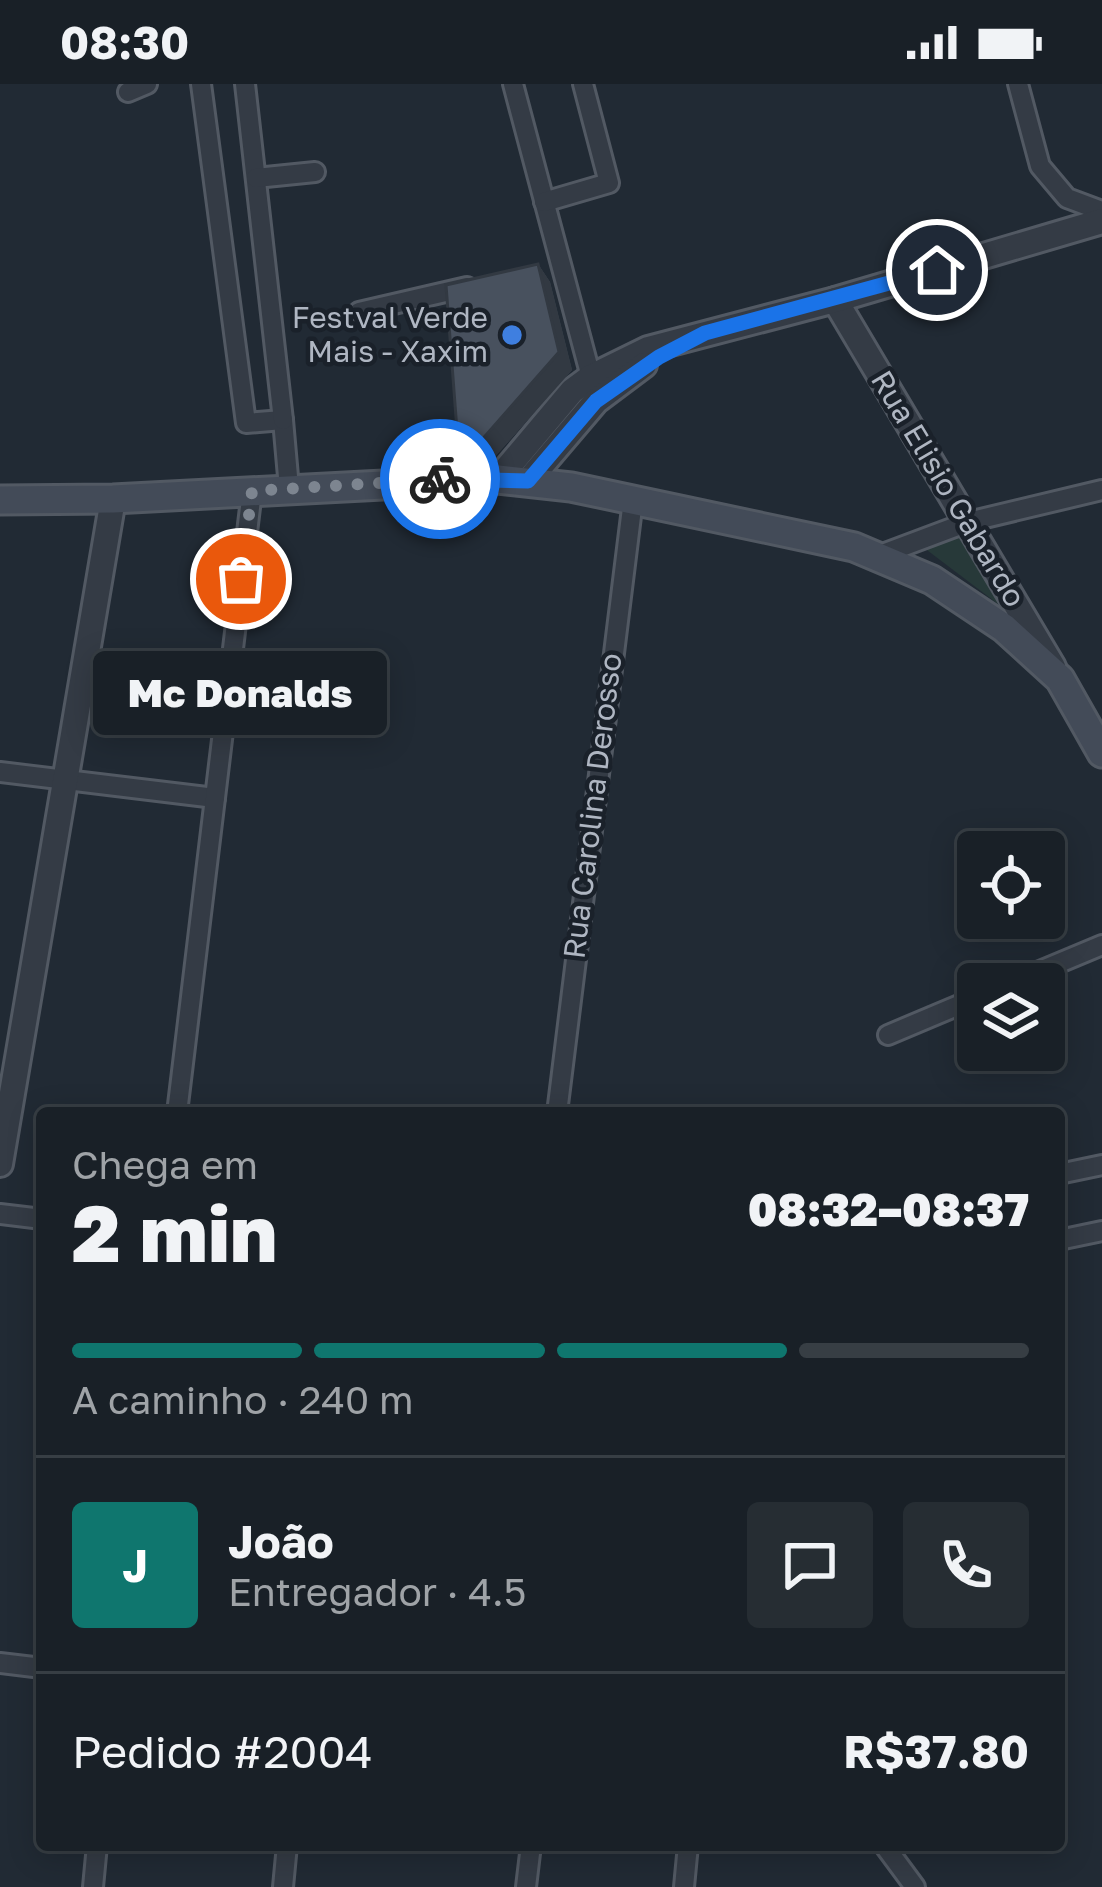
<!DOCTYPE html>
<html lang="pt">
<head>
<meta charset="utf-8">
<style>
  :root { --surface:#192027; --page:#262d33; --text:#f1f3f6; --muted:#9fa3a7; --line:#373e44; --accent:#0f766e }
  body { margin:0; font-family:"Golos Text",sans-serif; background:var(--page); color:var(--text); height:100vh; display:flex; flex-direction:column; font-size:45px; white-space:nowrap }
  * { box-sizing:border-box; margin:0 }
  p { font-size:39px; color:var(--muted) }
  .icon { flex:none; width:66px; height:66px; fill:none; stroke:currentColor; stroke-width:2; stroke-linecap:round; stroke-linejoin:round }
  .map { position:relative; flex:1; overflow:hidden }
  .panel { position:absolute; left:36px; top:1023px; width:1029px; height:744px; display:flex; flex-direction:column; background:var(--surface); border-radius:12px; box-shadow:0 6px 30px #0003,0 0 0 3px var(--line) }
  .panel>* { flex:none }
  .fabs { position:absolute; left:957px; top:747px; display:grid; gap:24px }
  .fabs a { display:grid; place-items:center; width:108px; height:108px; border-radius:12px; background:var(--surface); box-shadow:0 6px 30px #0003,0 0 0 3px var(--line); font-size:60px }
  .pin { position:absolute; display:grid; place-items:center; width:102px; height:102px; color:#fff; margin:-51px; border:6px solid #fff; border-radius:50%; box-shadow:0 3px 12px #0007 }
  .courier { position:absolute; display:grid; place-items:center; width:120px; height:120px; margin:-60px; border:9px solid #1a73e8; border-radius:50%; background:#fff; color:#222; box-shadow:0 3px 15px #0007 }
  .bubble { position:absolute; height:84px; border-radius:12px; background:var(--surface); box-shadow:0 6px 30px #0003,0 0 0 3px var(--line); font-size:39px; font-weight:800; line-height:84px; text-align:center }
  .overview em { font-style:normal; font-weight:800 }
  .overview div { display:flex; flex-direction:column-reverse }
  .overview { display:flex; align-items:center; justify-content:space-between; height:204px; padding:0 36px }
  h1 { font-size:78px; font-weight:800; line-height:90px }
  .bar { display:grid; grid-template-columns:repeat(4,1fr); gap:18px 12px; align-content:center; height:144px; padding:0 36px }
  .bar i { height:15px; border-radius:9px; background:var(--line) }
  .bar .on { background:var(--accent) }
  .bar p { grid-column:span 4 }
  .line { display:flex; align-items:center; gap:30px; padding:0 36px; border-top:3px solid var(--line) }
  .line div { flex:1 }
  .round { display:grid; place-items:center; flex:none; width:126px; height:126px; border-radius:12px; background:var(--page) }
  .status { display:flex; justify-content:space-between; align-items:center; height:84px; padding:0 60px; background:var(--surface); direction:ltr }
  .status svg { height:33px; fill:currentColor }
  .map>svg:first-child { display:block }
  .green { fill:#273939 }
  .lines { fill:none; stroke-linecap:round; stroke-linejoin:round }
  .minor-casing { stroke:#525963; stroke-width:24 }
  .tertiary-casing { stroke:#525963; stroke-width:30 }
  .secondary-casing { stroke:#525963; stroke-width:33 }
  .minor { stroke:#343b45; stroke-width:18 }
  .tertiary { stroke:#343b45; stroke-width:24 }
  .secondary { stroke:#434b58; stroke-width:27 }
  .wall { fill:#3e4651 }
  .shaded-wall { fill:#323942 }
  .building { fill:#48515e; stroke:#323942; stroke-width:3 }
  .done { stroke:#7d8590; stroke-width:12; stroke-dasharray:0 21.6 }
  .route { stroke:#1a73e8; stroke-width:15 }
  .shop-dot { fill:#3f7fe0; stroke:#1a212a; stroke-width:4.5 }
  .labels { text-anchor:middle; stroke-width:9; stroke-linejoin:round; paint-order:stroke }
  .poi-label { font-size:30px; fill:#afb6c2; stroke:#1a212a; text-anchor:end }
  .street-label { font-size:30px; fill:#afb6c2; stroke:#1a212a }
</style>
</head>
<body>
<div class="status"><b>08:30</b><svg viewBox="0 0 49 12"><path d="M0 12V9h3v3zM5 12V6h3v6zM10 12V3h3v9zM15 12V0h3v12zM26 1h20v11H26zM47 4h2v5h-2z"/></svg></div>
<div class="map">
<svg width="1102" height="1803" viewBox="0 0 1102 1803">
  <rect width="100%" height="100%" fill="#212a34"/>
  <polygon class="green" points="961,447 1002,523 919,460"/>
  <g class="lines">
    <defs>
      <g id="minor">
        <polyline points="201,0 246,339 283,336 289,404"/>
        <polyline points="245,0 283,336"/>
        <polyline points="513,0 591,293 597,301"/>
        <polyline points="1018,0 1040,82 1067,114 1102,127"/>
        <polyline points="128,8 147,0"/>
        <polyline points="256,94 315,88"/>
        <polyline points="544,118 609,99 583,0"/>
        <polyline points="359,228 467,203"/>
        <polyline points="880,471 968,438 1102,406"/>
        <polyline points="0,688 215,714"/>
        <polyline points="1009,900 1102,861"/>
        <polyline points="888,951 978,913"/>
        <polyline points="177,1029 252,407"/>
        <polyline points="557,1029 633,416"/>
        <polyline points="1059,1090 1102,1081"/>
        <polyline points="0,1130 42,1135"/>
        <polyline points="1059,1156 1102,1147"/>
        <polyline points="0,1579 42,1584"/>
        <polyline points="884,1761 915,1803"/>
        <polyline points="93,1803 97,1761"/>
        <polyline points="283,1803 287,1761"/>
        <polyline points="526,1803 531,1761"/>
        <polyline points="684,1803 688,1761"/>
      </g>
      <g id="tertiary">
        <polyline points="835,216 1053,583"/>
        <polyline points="498,395 572,307 591,293 648,265 835,216 1102,137"/>
        <polyline points="528,397 596,317 644,281"/>
        <polyline points="0,1080 113,415"/>
      </g>
      <polyline id="secondary" points="0,416 113,415 498,395 571,403 854,463 932,496 1004,544 1060,595 1102,669"/>
    </defs>
    <use href="#minor" class="minor-casing"/>
    <use href="#tertiary" class="tertiary-casing"/>
    <use href="#secondary" class="secondary-casing"/>
    <use href="#minor" class="minor"/>
    <use href="#tertiary" class="tertiary"/>
    <use href="#secondary" class="secondary"/>
  </g>
  <polygon class="wall" points="538,180 550,198 572,286 491,377 471,378 458,360"/>
  <polygon class="shaded-wall" points="538,180 550,198 572,286 491,377 479,359"/>
  <polygon class="building" points="538,180 559,268 479,359 458,360 446,201"/>
  <g class="lines">
    <polyline class="done" points="241,495 252,407 440,395"/>
    <polyline class="route" points="440,395 528,397 596,317 659,273 705,249 937,186"/>
  </g>
  <circle class="shop-dot" cx="512" cy="251" r="12"/>
  <g class="labels">
    <g class="poi-label">
      <text x="488" y="244">Festval Verde<tspan x="488" dy="34">Mais - Xaxim</tspan></text>
    </g>
    <g class="street-label">
      <text transform="translate(948 405) rotate(59)" y="10">Rua Elisio Gabardo</text>
      <text transform="translate(593 722) rotate(-83)" y="10">Rua Carolina Derosso</text>
    </g>
  </g>
</svg>
<div class="fabs">
<a><svg class="icon" aria-label="locate" viewBox="0 0 24 24"><circle cx="12" cy="12" r="6"/><path d="M12 2v4M12 18v4M2 12h4M18 12h4"/></svg></a>
<a><svg class="icon" aria-label="layers" viewBox="0 0 24 24"><path d="M12 4l9 5-9 5-9-5zM3 14l9 5 9-5"/></svg></a>
</div>
<div class="pin" style="left:241px;top:495px;background:#ea580c"><svg class="icon" aria-label="bag" viewBox="0 0 24 24"><path d="M5 8h14l-1 12H6zM9 8a3 3 0 0 1 6 0"/></svg></div>
<div class="pin" style="left:937px;top:186px;background:#1f2937"><svg class="icon" aria-label="home" viewBox="0 0 24 24"><path d="M3 11l9-7 9 7M6 9v11h12V9"/></svg></div>
<div class="courier" style="left:440px;top:395px"><svg class="icon" aria-label="bike" viewBox="0 0 24 24"><circle cx="6" cy="16" r="4"/><circle cx="18" cy="16" r="4"/><path d="M6 16l4-8h5l3 8M10 8l3 8H6M13 5h3"/></svg></div>
<div class="bubble" style="left:93px;top:567px;width:294px">Mc Donalds</div>
<section class="panel">
<div class="overview"><div><h1>2 min</h1><p>Chega em</p></div><em>08:32–08:37</em></div>
<div class="bar"><i class="on"></i><i class="on"></i><i class="on"></i><i></i><p>A caminho · 240 m</p></div>
<div class="line" style="height:216px"><b class="round" style="background:var(--accent);color:#fff">J</b><div><b>João</b><p>Entregador · 4.5</p></div><a class="round"><svg class="icon" aria-label="chat" viewBox="0 0 24 24"><path d="M4 5h16v11H9l-5 4z"/></svg></a><a class="round"><svg class="icon" aria-label="phone" viewBox="0 0 24 24"><path d="M5 4h4l2 5-3 2q2 4 5 5l2-3 5 2v4C11 20 4 13 5 4z"/></svg></a></div>
<div class="line" style="height:156px"><div>Pedido #2004</div><b>R$37.80</b></div>
</section>
</div>
</body>
</html>
